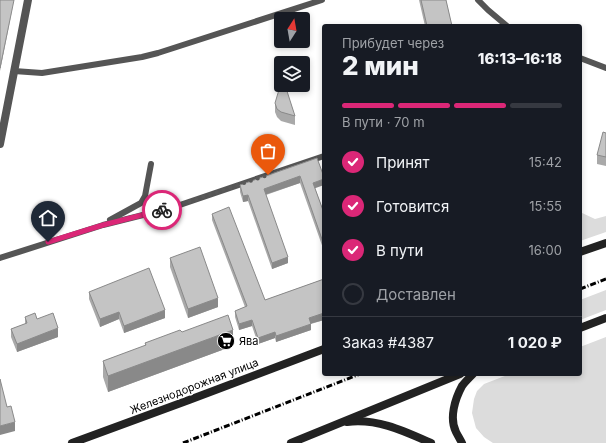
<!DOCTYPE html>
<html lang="ru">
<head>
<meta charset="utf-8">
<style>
  :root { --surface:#171b24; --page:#242831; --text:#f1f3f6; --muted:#9ea1a6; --line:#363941; --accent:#db2777 }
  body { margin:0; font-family:Inter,sans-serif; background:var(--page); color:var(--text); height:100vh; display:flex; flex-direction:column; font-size:15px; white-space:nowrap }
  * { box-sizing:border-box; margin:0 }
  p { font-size:13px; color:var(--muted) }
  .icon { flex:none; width:22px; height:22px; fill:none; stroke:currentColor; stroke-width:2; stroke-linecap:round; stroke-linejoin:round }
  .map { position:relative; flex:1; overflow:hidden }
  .panel { position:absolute; left:322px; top:24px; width:260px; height:352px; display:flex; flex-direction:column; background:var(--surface); border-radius:4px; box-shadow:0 2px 6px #0003 }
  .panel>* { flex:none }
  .needle { width:26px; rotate:11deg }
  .tools { position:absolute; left:274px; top:12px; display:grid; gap:8px }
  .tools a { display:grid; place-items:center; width:36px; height:36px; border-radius:4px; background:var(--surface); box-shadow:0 2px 6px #0003; font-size:20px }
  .pin { position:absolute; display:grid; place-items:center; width:34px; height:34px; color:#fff; margin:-41px -17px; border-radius:50% 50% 50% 0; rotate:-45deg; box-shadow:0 0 4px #0007 }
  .pin .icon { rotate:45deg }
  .courier { position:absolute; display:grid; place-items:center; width:40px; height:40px; margin:-20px; border:3px solid #db2777; border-radius:50%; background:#fff; color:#222; box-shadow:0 1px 5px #0007 }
  .headline em { font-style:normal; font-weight:800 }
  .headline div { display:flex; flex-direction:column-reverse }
  .headline { display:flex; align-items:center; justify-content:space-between; height:68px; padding:0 20px }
  h1 { font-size:26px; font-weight:800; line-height:30px }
  .bar { display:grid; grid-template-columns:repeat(4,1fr); gap:6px 4px; align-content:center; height:48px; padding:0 20px }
  .bar i { height:5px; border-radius:3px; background:var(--line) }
  .bar .active { background:var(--accent) }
  .bar p { grid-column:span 4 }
  .line { display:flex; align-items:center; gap:10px; padding:0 20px; border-top:1px solid var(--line) }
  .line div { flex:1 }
  ol { padding:0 20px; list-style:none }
  li { display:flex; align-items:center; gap:12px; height:44px }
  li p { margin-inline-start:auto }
  li .icon { padding:4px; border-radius:50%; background:var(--accent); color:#fff; stroke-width:4 }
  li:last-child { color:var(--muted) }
  li i { width:22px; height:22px; border:2px solid var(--line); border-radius:50% }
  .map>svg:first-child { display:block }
  .green { fill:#dcdcdc }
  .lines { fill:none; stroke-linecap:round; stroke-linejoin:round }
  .lane { stroke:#555; stroke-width:6 }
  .street { stroke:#555; stroke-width:8 }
  .secondary { stroke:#222; stroke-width:8 }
  .rail { stroke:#000; stroke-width:3; stroke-dasharray:6 2 1 2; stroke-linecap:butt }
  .wall { fill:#a9a9a9 }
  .shaded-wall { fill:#898989 }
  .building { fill:#c4c4c4; stroke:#898989 }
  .done { stroke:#595959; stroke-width:4; stroke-dasharray:0 7.2 }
  .route { stroke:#db2777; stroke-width:5 }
  .labels { text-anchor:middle; stroke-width:3; stroke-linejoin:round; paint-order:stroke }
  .poi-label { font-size:11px; fill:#000; stroke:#fff; text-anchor:start }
  .street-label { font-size:11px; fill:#000; stroke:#fff }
</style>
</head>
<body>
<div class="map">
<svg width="606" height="443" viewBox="0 0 606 443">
  <rect width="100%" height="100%" fill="#fff"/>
  <g class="green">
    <polygon points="580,212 595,219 606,216 606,232 580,241"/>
    <polygon points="606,290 606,310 580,320 580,300"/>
    <polygon points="606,337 606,443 493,443 484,437 476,428 472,413 474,399 477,391 484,384 510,374 580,374 580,347"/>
  </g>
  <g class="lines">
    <g class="lane">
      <polyline points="478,0 488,10 507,26"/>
      <polyline points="580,58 606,68"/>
      <polyline points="14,71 42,73 142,57 158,53 322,0"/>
      <polyline points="110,220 141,203 145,196 151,164"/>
      <polyline points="0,258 103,225 171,208 324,156"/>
    </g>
    <polyline class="street" points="0,144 28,0"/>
    <g class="secondary">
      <polyline points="580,252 606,243"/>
      <polyline points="580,328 606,318"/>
      <path d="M347,422C377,418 404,431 431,443"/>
      <polyline points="72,443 189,400 324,349"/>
      <polyline points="291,443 460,374"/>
      <path d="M462,443C460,439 458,436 456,432C449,418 455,399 462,386C465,382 469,378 473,374"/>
    </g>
    <g class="rail">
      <polyline points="580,289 606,279"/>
      <polyline points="183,443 360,374"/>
    </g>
  </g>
  <g class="wall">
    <polygon points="419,0 446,0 452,26 425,26"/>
    <polygon points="275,103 295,116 295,125 281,121 277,117 275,112"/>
    <polygon points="606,133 606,166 597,164 597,155"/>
    <polygon points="317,158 315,188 324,213 324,251 300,183 266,195 288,263 272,269 248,201 243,202 240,192 240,185"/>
    <polygon points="212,214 265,300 324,279 324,320 311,324 311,330 276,342 275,338 258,344 252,326 239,330 235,317 235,311 245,307 212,220"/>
    <polygon points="170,258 218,307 188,318 170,267"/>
    <polygon points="89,292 165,318 124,333 119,319 100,327 89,299"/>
    <polygon points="25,317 37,319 58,337 17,352 11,337 11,329 25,324"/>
    <polygon points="182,332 233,346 108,392 103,377 103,361 145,346 145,343"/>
  </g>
  <g class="shaded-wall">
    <polygon points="14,0 0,71 0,68"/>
    <polygon points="300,176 300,183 264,195 264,189"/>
    <polygon points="324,179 324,185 313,189 313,183"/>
    <polygon points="248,195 248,201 243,202 243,196"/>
    <polygon points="288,257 288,263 272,269 272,263"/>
    <polygon points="218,298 218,307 188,318 188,309"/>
    <polygon points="165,310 165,318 124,333 124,326"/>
    <polygon points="119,312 119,319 100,327 100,319"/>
    <polygon points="324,313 324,320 309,324 309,318"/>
    <polygon points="252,320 252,326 239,330 239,324"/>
    <polygon points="311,324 311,330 276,342 276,336"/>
    <polygon points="58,328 58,337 17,352 17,344"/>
    <polygon points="233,330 233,346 108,392 108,376"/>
    <polygon points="275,332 275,338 258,344 258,338"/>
    <polygon points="15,422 15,431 0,435 0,426"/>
  </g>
  <g class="building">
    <polygon points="0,0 14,0 0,68"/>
    <polygon points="421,0 446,0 452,26 427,26"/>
    <polygon points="281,83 281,85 285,85 295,116 281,112 277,109 275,103"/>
    <polygon points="603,132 606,133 606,157 597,155"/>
    <polygon points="317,158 324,177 324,179 313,183 324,213 324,245 300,176 264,189 288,257 272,263 248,195 243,196 240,185"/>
    <polygon points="229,207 265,300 324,279 324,313 309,318 311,324 276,336 275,332 258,338 252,320 239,324 235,311 247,306 212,214"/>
    <polygon points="200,247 218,298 188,309 170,258"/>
    <polygon points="149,268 165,310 124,326 119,312 100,319 89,292"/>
    <polygon points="35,313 37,319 53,313 58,328 17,344 11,329 27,323 25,317"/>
    <polygon points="228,315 233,330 108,376 103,361 146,345 145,343 180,330 182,332"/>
    <polygon points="0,379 7,407 11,406 15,422 0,426"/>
  </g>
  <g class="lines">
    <polyline class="done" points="162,210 170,208 268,175"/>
    <polyline class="route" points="48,242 103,225 162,210"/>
  </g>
  <defs>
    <symbol id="supermarket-disc" viewBox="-11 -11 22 22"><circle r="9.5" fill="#000" stroke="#fff"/><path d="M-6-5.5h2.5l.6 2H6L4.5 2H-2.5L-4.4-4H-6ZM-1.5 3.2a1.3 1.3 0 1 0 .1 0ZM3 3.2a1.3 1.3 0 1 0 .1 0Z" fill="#fff"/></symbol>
  </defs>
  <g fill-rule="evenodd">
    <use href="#supermarket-disc" x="216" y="331" width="20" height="20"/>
  </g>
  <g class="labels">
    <g class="poi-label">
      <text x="239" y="345">Ява</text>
    </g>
    <g class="street-label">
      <text transform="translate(194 386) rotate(-21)" y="4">Железнодорожная улица</text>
    </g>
  </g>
</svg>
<div class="tools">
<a><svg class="needle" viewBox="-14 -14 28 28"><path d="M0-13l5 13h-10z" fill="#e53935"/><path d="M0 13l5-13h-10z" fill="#9ea1a6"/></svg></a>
<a><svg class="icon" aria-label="layers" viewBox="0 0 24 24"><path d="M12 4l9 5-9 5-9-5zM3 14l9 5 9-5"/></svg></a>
</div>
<div class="pin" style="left:268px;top:175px;background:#ea580c"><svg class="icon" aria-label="bag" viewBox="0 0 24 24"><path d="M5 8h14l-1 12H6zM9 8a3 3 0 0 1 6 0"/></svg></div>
<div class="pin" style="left:48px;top:242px;background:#1f2937"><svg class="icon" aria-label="home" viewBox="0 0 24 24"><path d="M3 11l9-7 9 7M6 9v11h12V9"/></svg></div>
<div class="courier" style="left:162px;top:210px"><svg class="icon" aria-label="bike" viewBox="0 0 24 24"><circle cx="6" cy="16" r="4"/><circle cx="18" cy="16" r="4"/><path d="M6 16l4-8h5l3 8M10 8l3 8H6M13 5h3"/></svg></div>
<section class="panel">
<div class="headline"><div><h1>2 мин</h1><p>Прибудет через</p></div><em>16:13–16:18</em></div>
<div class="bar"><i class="active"></i><i class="active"></i><i class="active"></i><i></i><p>В пути · 70 m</p></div>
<ol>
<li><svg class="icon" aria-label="check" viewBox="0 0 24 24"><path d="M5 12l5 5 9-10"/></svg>Принят<p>15:42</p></li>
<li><svg class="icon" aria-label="check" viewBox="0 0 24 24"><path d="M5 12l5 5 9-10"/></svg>Готовится<p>15:55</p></li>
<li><svg class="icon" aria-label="check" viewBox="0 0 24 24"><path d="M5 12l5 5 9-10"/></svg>В пути<p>16:00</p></li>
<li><i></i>Доставлен</li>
</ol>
<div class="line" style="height:52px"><div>Заказ #4387</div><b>1 020 ₽</b></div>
</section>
</div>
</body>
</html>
